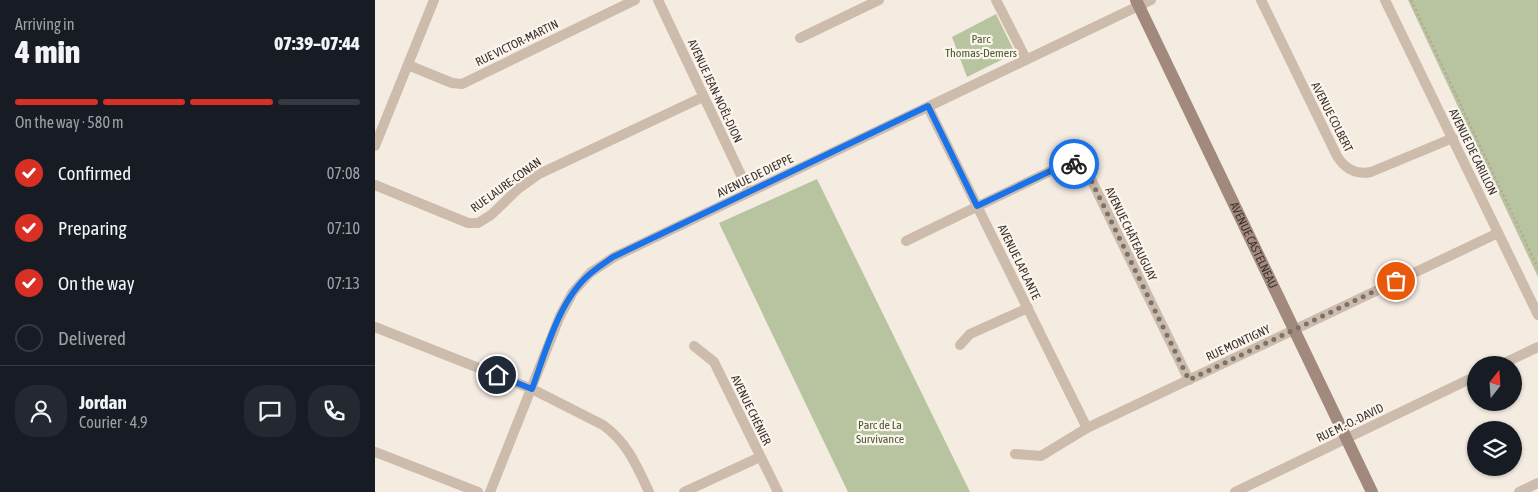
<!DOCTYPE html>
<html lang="en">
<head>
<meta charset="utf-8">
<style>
  :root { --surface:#171b24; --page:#242831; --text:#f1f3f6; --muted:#9ea1a6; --line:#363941; --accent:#d93025 }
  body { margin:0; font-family:"Asap Condensed",sans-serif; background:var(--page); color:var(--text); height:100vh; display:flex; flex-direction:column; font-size:19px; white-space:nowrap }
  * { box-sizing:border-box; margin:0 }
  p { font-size:16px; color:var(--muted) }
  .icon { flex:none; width:28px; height:28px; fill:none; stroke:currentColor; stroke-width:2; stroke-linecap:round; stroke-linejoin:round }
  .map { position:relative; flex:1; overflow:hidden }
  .side { display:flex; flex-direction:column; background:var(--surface); width:375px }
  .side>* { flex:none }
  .needle { width:32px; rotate:17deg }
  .fabs { position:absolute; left:1092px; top:356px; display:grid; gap:10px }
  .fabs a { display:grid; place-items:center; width:55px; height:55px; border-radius:50%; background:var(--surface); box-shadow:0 1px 4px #0004; font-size:25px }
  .pin { position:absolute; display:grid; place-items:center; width:42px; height:42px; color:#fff; margin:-21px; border:2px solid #fff; border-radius:50%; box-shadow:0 1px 5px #0007 }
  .courier { position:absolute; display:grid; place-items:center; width:50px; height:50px; margin:-25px; border:4px solid #1a73e8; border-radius:50%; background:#fff; color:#222; box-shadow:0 1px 6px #0007 }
  .overview em { font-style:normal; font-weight:800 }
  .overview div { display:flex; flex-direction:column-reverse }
  .overview { display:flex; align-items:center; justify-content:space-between; height:85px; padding:0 15px }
  h1 { font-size:32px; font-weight:800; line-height:38px }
  .bar { display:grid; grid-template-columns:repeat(4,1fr); gap:8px 5px; align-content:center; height:60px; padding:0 15px }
  .bar i { height:6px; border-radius:4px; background:var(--line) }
  .bar .current { background:var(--accent) }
  .bar p { grid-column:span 4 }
  .line { display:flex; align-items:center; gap:12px; padding:0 15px; border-top:1px solid var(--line) }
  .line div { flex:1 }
  .round { display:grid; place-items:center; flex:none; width:52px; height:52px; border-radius:20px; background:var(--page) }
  ol { padding:0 15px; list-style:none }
  li { display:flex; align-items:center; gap:15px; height:55px }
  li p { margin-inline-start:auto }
  li .icon { padding:5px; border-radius:50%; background:var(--accent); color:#fff; stroke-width:4 }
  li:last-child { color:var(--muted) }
  li i { width:28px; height:28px; border:2px solid var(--line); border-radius:50% }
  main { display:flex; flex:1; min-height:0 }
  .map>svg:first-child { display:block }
  .green { fill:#b8c4a0 }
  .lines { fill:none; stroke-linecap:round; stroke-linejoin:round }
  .path { stroke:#b9a596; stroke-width:2; stroke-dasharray:2.5 2.5; stroke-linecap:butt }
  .street { stroke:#cdbbac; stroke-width:10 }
  .secondary { stroke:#a18a7d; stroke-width:12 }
  .done { stroke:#7c716b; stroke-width:5; stroke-dasharray:0 9 }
  .route { stroke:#1a73e8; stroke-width:6 }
  .labels { text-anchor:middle; stroke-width:4.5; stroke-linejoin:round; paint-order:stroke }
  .park-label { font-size:12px; fill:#4a5a2e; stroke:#fbf5ee }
  .street-label { font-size:12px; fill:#3b302b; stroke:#fbf5ee }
</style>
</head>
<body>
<main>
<section class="side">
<div class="overview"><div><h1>4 min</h1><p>Arriving in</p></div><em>07:39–07:44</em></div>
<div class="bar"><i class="current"></i><i class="current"></i><i class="current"></i><i></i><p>On the way · 580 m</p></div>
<ol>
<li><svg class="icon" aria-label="check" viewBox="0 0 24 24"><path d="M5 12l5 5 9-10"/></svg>Confirmed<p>07:08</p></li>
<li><svg class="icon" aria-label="check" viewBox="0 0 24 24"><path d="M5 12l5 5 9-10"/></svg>Preparing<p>07:10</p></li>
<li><svg class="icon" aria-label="check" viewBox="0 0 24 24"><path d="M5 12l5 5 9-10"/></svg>On the way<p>07:13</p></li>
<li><i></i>Delivered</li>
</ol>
<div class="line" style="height:90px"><a class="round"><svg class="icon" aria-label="person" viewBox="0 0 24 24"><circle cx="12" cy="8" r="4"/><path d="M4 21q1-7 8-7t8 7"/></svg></a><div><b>Jordan</b><p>Courier · 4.9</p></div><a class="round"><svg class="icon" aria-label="chat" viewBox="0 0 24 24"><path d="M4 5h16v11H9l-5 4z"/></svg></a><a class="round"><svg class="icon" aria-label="phone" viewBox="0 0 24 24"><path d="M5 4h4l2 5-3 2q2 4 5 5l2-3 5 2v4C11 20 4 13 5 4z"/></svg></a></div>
</section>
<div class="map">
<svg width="1163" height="492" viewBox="0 0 1163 492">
  <rect width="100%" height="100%" fill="#f4ebe1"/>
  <g class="green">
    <polygon points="1033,0 1163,0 1163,277"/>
    <polygon points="621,14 640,53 592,77 577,37"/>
    <polygon points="442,179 595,492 473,492 344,223"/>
  </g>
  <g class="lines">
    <polyline class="path" points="1036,0 1163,268"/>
    <g class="street">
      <polyline points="283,0 374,192"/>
      <polyline points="621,0 651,59"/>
      <path d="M886,0L962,156C970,169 981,175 996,172L1078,138"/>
      <polyline points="1010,0 1163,315"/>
      <polyline points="425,38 504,0"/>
      <polyline points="33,65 77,83 87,84 260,0"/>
      <polyline points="553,107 712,428"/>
      <polyline points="0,146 59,0"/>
      <polyline points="0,185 93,223 103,223 116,215 143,189 164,174 328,97"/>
      <path d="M531,241L686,166C698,163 704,163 712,171L814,380"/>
      <path d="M0,327L157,389L228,425C252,442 262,466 274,492"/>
      <polyline points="585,345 595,334 653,308"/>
      <polyline points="319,346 339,362 403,492"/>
      <polyline points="1125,365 1163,347"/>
      <polyline points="0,452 103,492"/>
      <polyline points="640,454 666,456 712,428 1123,233"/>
      <polyline points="115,492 185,316 198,292 215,273 239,257 776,0"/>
      <polyline points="309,492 385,457"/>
      <polyline points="860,492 1101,376"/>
      <polyline points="1144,492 1163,483"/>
    </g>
    <path class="secondary" id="s1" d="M761,0L997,492"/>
  </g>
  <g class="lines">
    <polyline class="done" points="699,164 706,165 712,172 814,380 1021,281"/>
    <path class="route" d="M122,375L157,389C171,351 184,299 216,273C223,267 231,262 238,257L553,106L602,206L686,166L699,164"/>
  </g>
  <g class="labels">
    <g class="park-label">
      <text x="606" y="43">Parc<tspan x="606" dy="14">Thomas-Demers</tspan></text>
      <text x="505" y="429">Parc de La<tspan x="505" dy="14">Survivance</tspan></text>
    </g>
    <g class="street-label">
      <text transform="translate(142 43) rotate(-26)" y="4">RUE VICTOR-MARTIN</text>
      <text transform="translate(340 91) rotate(65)" y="4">AVENUE JEAN-NOËL-DION</text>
      <text transform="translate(957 117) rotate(63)" y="4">AVENUE COLBERT</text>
      <text transform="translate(1098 152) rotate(64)" y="4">AVENUE DE CARILLON</text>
      <text transform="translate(380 176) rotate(-26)" y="4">AVENUE DE DIEPPE</text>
      <text transform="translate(131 185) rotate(-36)" y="4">RUE LAURE-CONAN</text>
      <text transform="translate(756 234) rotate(64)" y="4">AVENUE CHÂTEAUGUAY</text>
      <text dy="4" stroke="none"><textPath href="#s1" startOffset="272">AVENUE CASTELNEAU</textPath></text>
      <text transform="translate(644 262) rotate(64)" y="4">AVENUE LAPLANTE</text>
      <text transform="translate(863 343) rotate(-25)" y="4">RUE MONTIGNY</text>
      <text transform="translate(376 410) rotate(64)" y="4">AVENUE CHÉNIER</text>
      <text transform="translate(975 423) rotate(-26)" y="4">RUE M.-O.-DAVID</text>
    </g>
  </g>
</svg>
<div class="fabs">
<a><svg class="needle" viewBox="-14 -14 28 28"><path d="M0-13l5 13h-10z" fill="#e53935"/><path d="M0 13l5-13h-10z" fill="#9ea1a6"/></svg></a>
<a><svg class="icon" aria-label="layers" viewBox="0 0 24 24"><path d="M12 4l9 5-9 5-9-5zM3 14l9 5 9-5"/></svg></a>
</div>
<div class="pin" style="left:1021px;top:281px;background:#ea580c"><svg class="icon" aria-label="bag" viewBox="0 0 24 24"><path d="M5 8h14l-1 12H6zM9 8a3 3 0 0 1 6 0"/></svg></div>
<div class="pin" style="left:122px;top:375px;background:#1f2937"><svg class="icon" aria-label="home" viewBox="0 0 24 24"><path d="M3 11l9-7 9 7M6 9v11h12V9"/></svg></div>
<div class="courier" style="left:699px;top:164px"><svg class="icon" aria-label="bike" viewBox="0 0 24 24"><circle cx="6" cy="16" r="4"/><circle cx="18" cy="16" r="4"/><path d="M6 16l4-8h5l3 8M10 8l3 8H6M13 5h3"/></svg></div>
</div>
</main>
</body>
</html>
